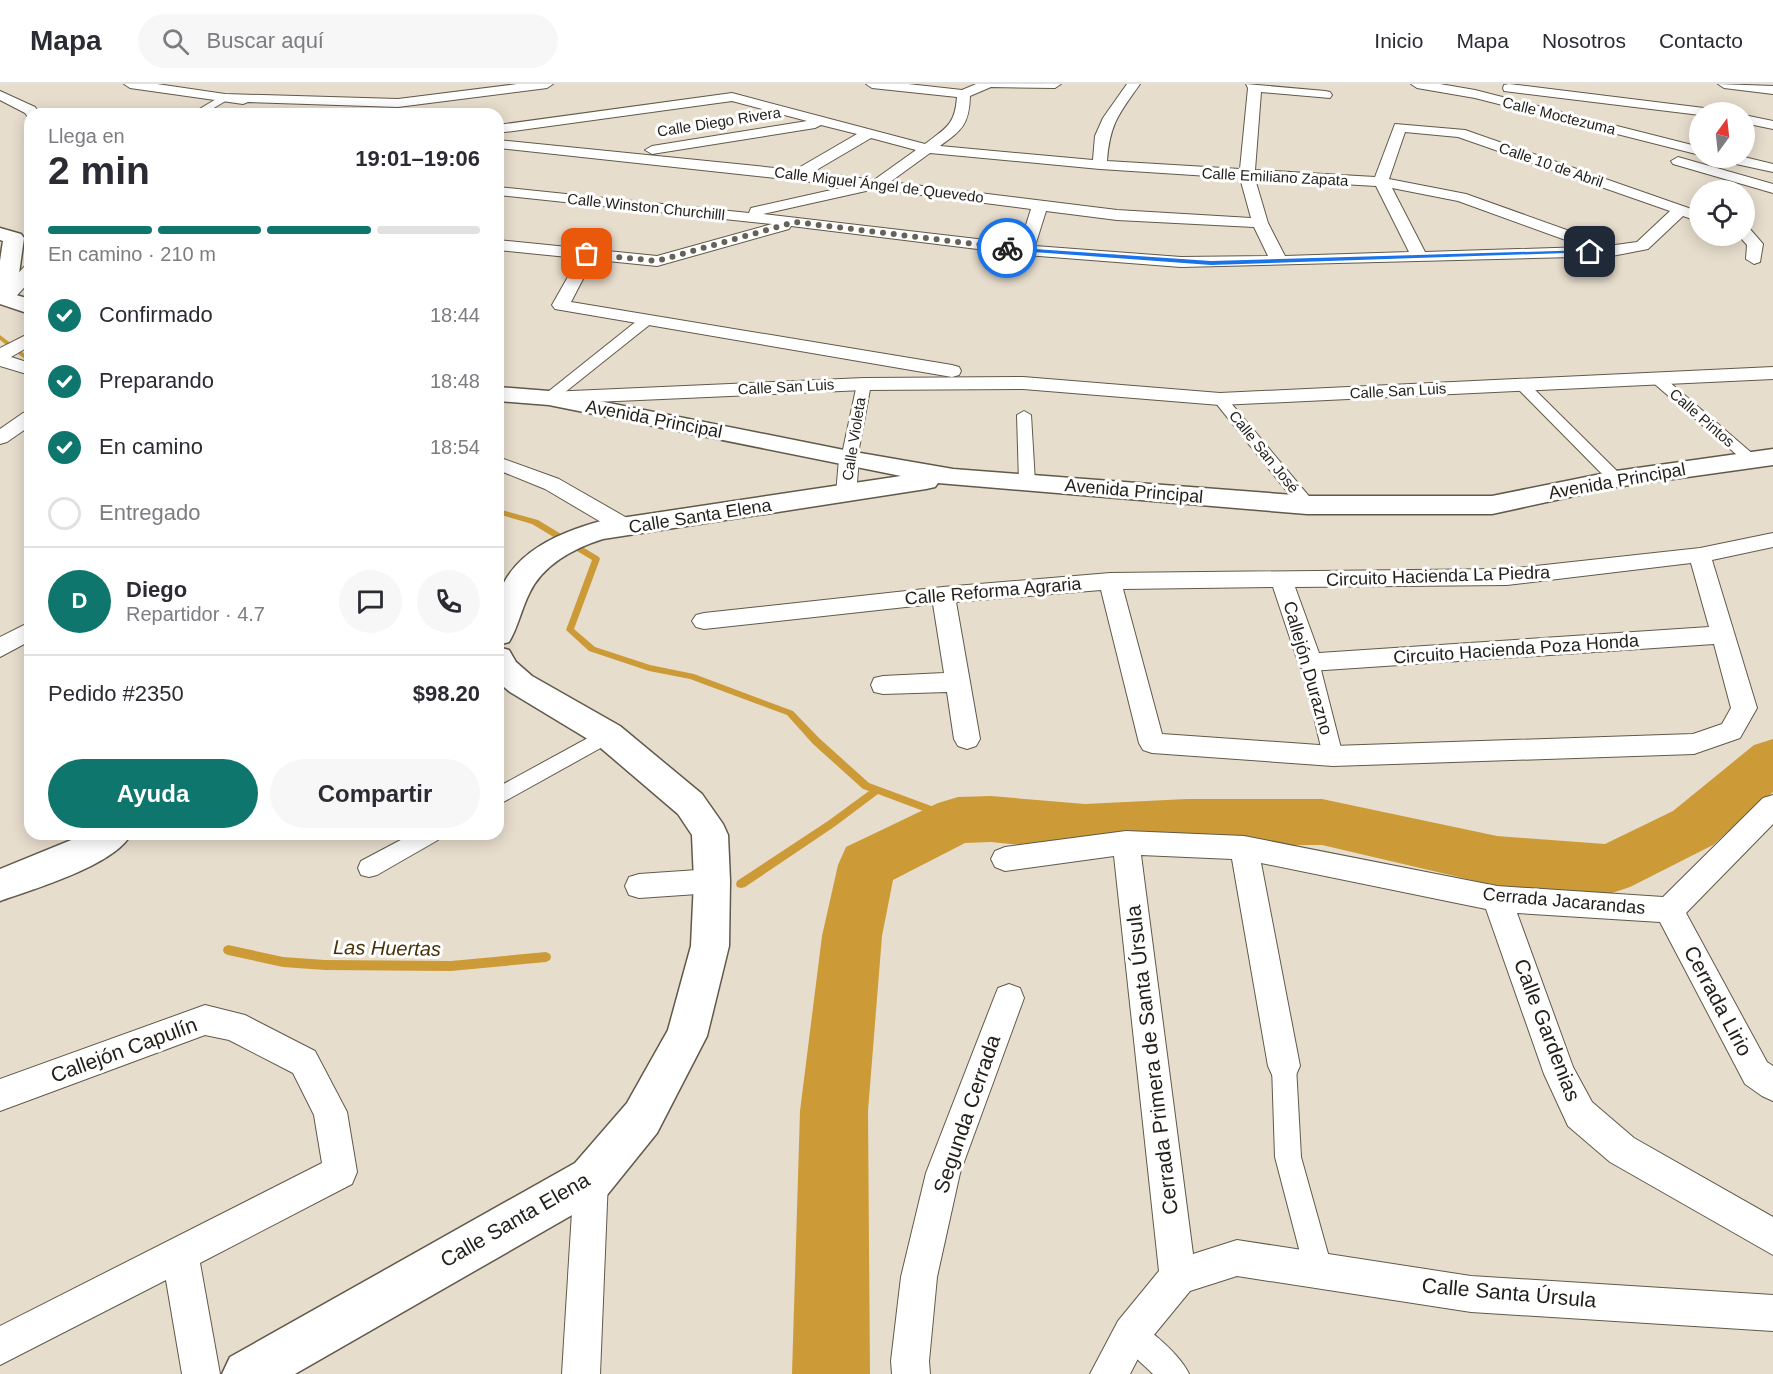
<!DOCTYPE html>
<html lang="es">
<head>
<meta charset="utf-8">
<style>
  :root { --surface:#fff; --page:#f7f7f7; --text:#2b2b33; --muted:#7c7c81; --line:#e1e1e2; --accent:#0f766e }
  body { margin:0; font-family:Arial,sans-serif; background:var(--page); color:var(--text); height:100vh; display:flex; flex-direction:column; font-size:22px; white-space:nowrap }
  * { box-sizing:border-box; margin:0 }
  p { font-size:20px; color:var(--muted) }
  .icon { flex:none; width:33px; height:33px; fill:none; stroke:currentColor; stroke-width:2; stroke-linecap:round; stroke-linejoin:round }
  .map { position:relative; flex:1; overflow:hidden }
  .sheet { position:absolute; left:24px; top:24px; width:480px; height:732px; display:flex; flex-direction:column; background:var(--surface); border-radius:18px; box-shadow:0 3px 15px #0003 }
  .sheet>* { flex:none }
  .needle { width:39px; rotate:15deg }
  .controls { position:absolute; left:1689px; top:18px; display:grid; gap:12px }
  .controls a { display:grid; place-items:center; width:66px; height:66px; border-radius:50%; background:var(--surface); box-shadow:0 3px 15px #0003; font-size:30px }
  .pin { position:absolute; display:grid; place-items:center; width:51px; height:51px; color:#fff; margin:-26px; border-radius:12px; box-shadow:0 3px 9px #0006 }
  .courier { position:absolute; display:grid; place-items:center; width:60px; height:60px; margin:-30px; border:4px solid #1a73e8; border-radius:50%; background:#fff; color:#222; box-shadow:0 2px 8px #0007 }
  .overview em { font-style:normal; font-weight:800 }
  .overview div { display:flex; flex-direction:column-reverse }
  .overview { display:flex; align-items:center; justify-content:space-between; height:102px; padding:0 24px }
  h1 { font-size:39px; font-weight:800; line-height:45px }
  .bar { display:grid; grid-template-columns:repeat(4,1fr); gap:9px 6px; align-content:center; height:72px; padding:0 24px }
  .bar i { height:8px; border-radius:4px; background:var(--line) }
  .bar .selected { background:var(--accent) }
  .bar p { grid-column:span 4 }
  .line { display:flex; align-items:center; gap:15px; padding:0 24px; border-top:2px solid var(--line) }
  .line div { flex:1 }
  .round { display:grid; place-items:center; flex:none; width:63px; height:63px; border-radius:32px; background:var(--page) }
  ol { padding:0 24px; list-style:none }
  li { display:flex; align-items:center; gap:18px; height:66px }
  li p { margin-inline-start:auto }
  li .icon { padding:6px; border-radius:50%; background:var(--accent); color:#fff; stroke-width:4 }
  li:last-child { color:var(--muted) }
  li i { width:33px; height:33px; border:3px solid var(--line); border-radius:50% }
  .button { display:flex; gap:12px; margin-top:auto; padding:12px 24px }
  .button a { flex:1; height:69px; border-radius:36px; background:var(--accent); color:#fff; font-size:24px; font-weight:800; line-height:69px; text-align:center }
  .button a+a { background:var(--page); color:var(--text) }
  header { display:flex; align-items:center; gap:36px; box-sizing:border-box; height:84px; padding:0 30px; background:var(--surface); border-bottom:2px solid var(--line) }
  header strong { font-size:28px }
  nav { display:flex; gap:33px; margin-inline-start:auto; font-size:21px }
  .search { width:420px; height:54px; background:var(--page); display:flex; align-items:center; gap:15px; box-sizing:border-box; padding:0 21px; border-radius:33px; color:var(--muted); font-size:22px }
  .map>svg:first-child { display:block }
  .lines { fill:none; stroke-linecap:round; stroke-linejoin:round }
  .stream { fill:#cc9b38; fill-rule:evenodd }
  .river { fill:#cc9b38; fill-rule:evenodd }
  .pedestrian-casing { stroke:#61594a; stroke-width:2 }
  .minor-casing { stroke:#61594a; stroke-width:2 }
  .tertiary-casing { stroke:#61594a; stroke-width:3 }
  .pedestrian { fill:#fff; fill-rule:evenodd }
  .minor { fill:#fff; fill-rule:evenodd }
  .tertiary { fill:#fff; fill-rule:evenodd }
  .route { fill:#1a73e8 }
  .done { stroke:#676258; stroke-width:6; stroke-dasharray:0 10.8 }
  .labels { text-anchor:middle; stroke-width:6; stroke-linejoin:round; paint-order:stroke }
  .far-street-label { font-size:15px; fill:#221f19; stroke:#fff }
  .street-label { font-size:18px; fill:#221f19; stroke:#fff }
  .water-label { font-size:20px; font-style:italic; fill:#49340a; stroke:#fff }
  .near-street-label { font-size:21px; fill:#221f19; stroke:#fff }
</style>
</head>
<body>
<header>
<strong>Mapa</strong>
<div class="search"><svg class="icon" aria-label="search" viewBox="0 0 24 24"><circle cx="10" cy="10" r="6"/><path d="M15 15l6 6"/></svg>Buscar aquí</div>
<nav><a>Inicio</a><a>Mapa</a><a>Nosotros</a><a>Contacto</a></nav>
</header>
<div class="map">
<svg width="1773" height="1290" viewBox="0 0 1773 1290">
  <rect width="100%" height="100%" fill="#e7ddcd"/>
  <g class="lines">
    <g class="stream">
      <polygon points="0,251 30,274 30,279 0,256"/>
      <polygon points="498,425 538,436 599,473 600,475 574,545 595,563 650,581 694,590 793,627 819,654 869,699 961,733 963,736 961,739 958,740 878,710 834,743 745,803 741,804 737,803 736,800 737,797 828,737 869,707 863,705 813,660 787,631 690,595 649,587 589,567 566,546 592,476 532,440 498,430"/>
      <polygon points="228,861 283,873 325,876 451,877 546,868 550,870 551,873 550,876 546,878 451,887 325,886 283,883 228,871 224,869 223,866 224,863"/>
    </g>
    <polygon class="river" points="1773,655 1773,708 1713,761 1630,803 1609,810 1497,802 1322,761 1187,761 1085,768 991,758 965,759 893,796 882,852 868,1027 870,1290 792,1290 800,1027 822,852 838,781 846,763 938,719 958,713 991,712 1085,720 1187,715 1322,715 1497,752 1605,760 1673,727 1754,661"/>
    <defs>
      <g id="pedestrian">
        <polygon points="223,11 232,13 204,30 191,30"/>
        <polygon points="648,231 655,235 653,238 554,317 544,317 542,314 544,311 643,232"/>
        <polygon points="1655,289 1660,290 1754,371 1757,374 1754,377 1744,377 1650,296 1648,293 1650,290"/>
        <polygon points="864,296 871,300 857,375 849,380 841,375 857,300"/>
        <polygon points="1522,297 1527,298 1622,392 1624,395 1622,398 1610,398 1517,304 1515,301"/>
        <polygon points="1220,311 1225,312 1313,417 1315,421 1313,425 1301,425 1215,318 1213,315 1215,312"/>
        <polygon points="1024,327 1031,331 1035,398 1027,403 1019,398 1017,331"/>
        <polygon points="1310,571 1317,573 1319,578 1343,672 1340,678 1333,680 1326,678 1323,672 1301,578 1303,573"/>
        <polygon points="608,643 615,646 618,651 615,656 498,721 498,703"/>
        <polygon points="412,750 442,750 438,756 377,791 369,793 361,791 358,784 361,777"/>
        <polygon points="1284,970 1293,974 1296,982 1301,1073 1332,1184 1328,1194 1318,1198 1308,1194 1304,1184 1275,1073 1272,982 1275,974"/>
        <path d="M1131,1236C1149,1243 1181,1272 1189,1290H1153L1121,1260L1117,1250L1121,1240Z"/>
      </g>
      <g id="minor">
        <polygon points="124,0 157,0 225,10 398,15 517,0 553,0 547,4 398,23 248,18 243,20 130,4"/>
        <path d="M866,0H908L962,6L976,0H1061L1055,4L991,3L970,12C969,41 962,46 940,62L1093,76L1095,52L1103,34L1127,0H1140C1119,30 1110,39 1107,77L1240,85L1248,4L1246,0L1325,7L1330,8L1332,11L1330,14L1261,8L1255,86L1375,93L1395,40L1465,46L1700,128V138L1683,132L1648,165L1612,172L1181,183L1026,171L791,142L789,145L657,182L498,166V156L657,172L772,140L498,111V103L749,129L751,124L849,102L498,64V56L795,86L857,50L821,41L815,44L652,70L645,66L652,62L807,37L732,17L498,49V41L732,9L925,60C946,44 955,41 957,13L872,4ZM1405,48L1458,53L1670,127L1637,158L1608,162L1606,160L1466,110L1389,95ZM871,54L916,66L874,96L813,88ZM930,69L1100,85L1240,94L1251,134L1117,126L890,98ZM1255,95L1376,102L1409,168L1285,172L1268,139ZM1392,104L1458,117L1585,163L1425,168ZM875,105L1031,125L1020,160L763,130ZM1046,127L1117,136L1254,143L1268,172L1181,173L1035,162Z"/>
        <polygon points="1411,0 1440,0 1475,6 1700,63 1700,71 1475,14 1417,4"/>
        <polygon points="1509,0 1704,24 1711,28 1700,28 1700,31 1504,7 1503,4 1504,1"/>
        <polygon points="1718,0 1773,2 1773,10 1724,4"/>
        <polygon points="0,7 35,23 40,30 30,30 28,33 25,29 0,16"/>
        <polygon points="1744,31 1773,37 1773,45 1744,39"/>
        <polygon points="1678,73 1773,100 1773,109 1673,80 1671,77"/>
        <polygon points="1744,73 1773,80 1773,88 1722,77 1720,74"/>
        <polygon points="1744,143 1750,145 1763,160 1760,178 1754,180 1746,175 1747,161 1739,152 1744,152"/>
        <polygon points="30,182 30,197 11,218 0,218 0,209 24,183"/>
        <polygon points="575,190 583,195 571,218 952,281 959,283 961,287 959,291 952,293 555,225 552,221 569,191"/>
        <polygon points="30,249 30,262 11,273 30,279 30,291 0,282 0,264"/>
        <polygon points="1773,283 1773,295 1220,321 1023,305 864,306 549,320 542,318 539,314 542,310 549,308 864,294 1023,293 1220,309"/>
        <polygon points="30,327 30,342 7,358 0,360 0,345 23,329"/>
        <polygon points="849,369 856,371 859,375 856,410 853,415 846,417 839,415 836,410 839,375 842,371"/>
        <polygon points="498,373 559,395 634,438 637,443 634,448 626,450 618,448 545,405 498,386"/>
        <path d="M1773,449V463L1712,476L1757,624L1740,654L1694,670L1333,682L1152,669L1143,666L1139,659L1101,506L956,518L980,655L976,662L967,665L958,662L954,655L947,608L883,610L874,608L871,601L874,594L883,592L944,589L933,520L704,545L696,543L692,537L696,531L704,529L943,503L1110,489L1507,485L1700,464ZM1691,479L1709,543L1319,569L1295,503L1507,501ZM1273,503L1298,578L1301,584L1310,587L1714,560L1731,624L1722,640L1693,650L1333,662L1162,650L1123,505Z"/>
        <polygon points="30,538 30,557 0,573 0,553"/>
        <polygon points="1773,711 1773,740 1686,829 1767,978 1773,982 1773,1017 1762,1012 1745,1000 1660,838 1517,829 1573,983 1592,1018 1634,1054 1773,1133 1773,1171 1610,1078 1568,1042 1544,990 1486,825 1261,779 1300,982 1295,993 1284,998 1273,993 1268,982 1232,775 1141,771 1193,1170 1237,1156 1471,1192 1773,1211 1773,1247 1471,1228 1237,1192 1190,1207 1144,1263 1130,1290 1090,1290 1118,1237 1159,1187 1114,772 1005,787 995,783 991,775 995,767 1005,763 1126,747 1244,752 1497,802 1663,813 1763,714"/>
        <polygon points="712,785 722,788 726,797 722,806 712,809 639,814 629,811 625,802 629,793 639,790"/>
        <polygon points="1009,900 1020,904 1024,914 960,1089 937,1193 929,1277 930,1290 892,1290 891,1277 901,1193 926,1089 994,914 998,904"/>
        <polygon points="205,921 245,931 315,967 347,1028 357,1088 352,1100 200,1179 220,1290 182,1290 166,1196 0,1281 0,1242 322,1079 314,1031 293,989 229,956 205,951 0,1027 0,995"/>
        <polygon points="591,1078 603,1083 608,1095 600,1290 562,1290 574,1095 579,1083"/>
      </g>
      <g id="tertiary">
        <polygon points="0,144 21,150 24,154 16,211 30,215 30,230 0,220 0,177 3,157 0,156"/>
        <path d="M498,303L549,307L849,367L953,385L1307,412H1492L1616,387L1773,365V381L1616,403L1492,430H1307L938,399L935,403L926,405L603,455C574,464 542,481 529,510C521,526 518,543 509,558L498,561C498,546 494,524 499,510C514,467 561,448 601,437L901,392L549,321L498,317Z"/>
        <polygon points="498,563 509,566 516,578 532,592 620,642 702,710 723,740 728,751 730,797 729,862 707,952 657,1049 607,1111 295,1290 222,1290 230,1273 575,1079 627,1019 668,946 691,862 694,797 692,751 678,730 596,660 510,608 498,598"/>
        <path d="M86,750H131C115,781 34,805 0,817V785Z"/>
      </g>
    </defs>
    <use href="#pedestrian" class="pedestrian-casing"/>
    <use href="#minor" class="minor-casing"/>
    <use href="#tertiary" class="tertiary-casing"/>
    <use href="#pedestrian" class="pedestrian"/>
    <use href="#minor" class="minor"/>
    <use href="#tertiary" class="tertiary"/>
  </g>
  <polygon class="route" points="1005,163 1211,177 1590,166 1594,168 1211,181 1007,166"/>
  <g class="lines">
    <polyline class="done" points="587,170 657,177 795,138 1007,164"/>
  </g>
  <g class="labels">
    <g class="far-street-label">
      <text transform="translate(1559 32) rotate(14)" y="5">Calle Moctezuma</text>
      <text transform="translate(719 38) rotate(-9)" y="5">Calle Diego Rivera</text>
      <text transform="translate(1551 81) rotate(19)" y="5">Calle 10 de Abril</text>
      <text transform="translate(1275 93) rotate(3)" y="5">Calle Emiliano Zapata</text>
      <text transform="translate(879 101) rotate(7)" y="5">Calle Miguel Ángel de Quevedo</text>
      <text transform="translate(646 123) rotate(6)" y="5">Calle Winston Churchilll</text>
      <text transform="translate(786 303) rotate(-3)" y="5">Calle San Luis</text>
      <text transform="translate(1398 307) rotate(-3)" y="5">Calle San Luis</text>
      <text transform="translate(1702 334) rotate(41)" y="5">Calle Pintos</text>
      <text transform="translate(854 355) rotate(-81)" y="5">Calle Violeta</text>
      <text transform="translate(1264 368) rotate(51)" y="5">Calle San José</text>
    </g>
    <g class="street-label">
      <text transform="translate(654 335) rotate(11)" y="6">Avenida Principal</text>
      <text transform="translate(1617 397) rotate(-10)" y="6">Avenida Principal</text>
      <text transform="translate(1134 407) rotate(5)" y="6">Avenida Principal</text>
      <text transform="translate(700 432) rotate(-9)" y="6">Calle Santa Elena</text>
      <text transform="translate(1438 492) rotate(-2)" y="6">Circuito Hacienda La Piedra</text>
      <text transform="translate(993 507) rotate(-5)" y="6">Calle Reforma Agraria</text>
      <text transform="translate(1516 565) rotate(-4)" y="6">Circuito Hacienda Poza Honda</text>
      <text transform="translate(1308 584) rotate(74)" y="6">Callejón Durazno</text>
      <text transform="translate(1564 817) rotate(5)" y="6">Cerrada Jacarandas</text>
    </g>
    <g class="water-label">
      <text transform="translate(387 864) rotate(1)" y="7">Las Huertas</text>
    </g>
    <g class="near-street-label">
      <text transform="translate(1718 917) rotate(62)" y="7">Cerrada Lirio</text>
      <text transform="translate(1547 946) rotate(69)" y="7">Calle Gardenias</text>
      <text transform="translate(124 966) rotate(-20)" y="7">Callejón Capulín</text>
      <text transform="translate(1152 976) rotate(-97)" y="7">Cerrada Primera de Santa Úrsula</text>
      <text transform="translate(967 1030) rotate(-71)" y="7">Segunda Cerrada</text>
      <text transform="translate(515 1136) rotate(-30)" y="7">Calle Santa Elena</text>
      <text transform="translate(1509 1209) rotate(5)" y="7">Calle Santa Úrsula</text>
    </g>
  </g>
</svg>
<div class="controls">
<a><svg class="needle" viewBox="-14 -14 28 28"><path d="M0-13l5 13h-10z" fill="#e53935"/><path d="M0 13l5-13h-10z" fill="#7c7c81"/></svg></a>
<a><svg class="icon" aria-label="locate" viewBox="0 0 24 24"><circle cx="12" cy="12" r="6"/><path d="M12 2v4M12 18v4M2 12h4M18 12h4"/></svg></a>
</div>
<div class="pin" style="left:587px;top:170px;background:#ea580c"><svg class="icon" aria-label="bag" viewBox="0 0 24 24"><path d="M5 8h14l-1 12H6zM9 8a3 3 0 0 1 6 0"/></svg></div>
<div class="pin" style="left:1590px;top:168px;background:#1f2937"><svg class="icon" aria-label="home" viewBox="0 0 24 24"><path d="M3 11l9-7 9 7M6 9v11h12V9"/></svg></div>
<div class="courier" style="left:1007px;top:164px"><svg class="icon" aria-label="bike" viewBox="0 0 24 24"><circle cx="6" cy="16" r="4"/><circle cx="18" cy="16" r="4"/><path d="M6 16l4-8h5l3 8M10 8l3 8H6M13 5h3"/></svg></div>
<section class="sheet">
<div class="overview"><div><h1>2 min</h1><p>Llega en</p></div><em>19:01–19:06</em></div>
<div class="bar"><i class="selected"></i><i class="selected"></i><i class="selected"></i><i></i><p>En camino · 210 m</p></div>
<ol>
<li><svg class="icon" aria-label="check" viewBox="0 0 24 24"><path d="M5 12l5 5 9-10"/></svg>Confirmado<p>18:44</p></li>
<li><svg class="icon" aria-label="check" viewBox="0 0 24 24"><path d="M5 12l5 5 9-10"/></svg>Preparando<p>18:48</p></li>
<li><svg class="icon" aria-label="check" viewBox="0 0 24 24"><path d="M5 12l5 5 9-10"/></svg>En camino<p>18:54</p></li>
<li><i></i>Entregado</li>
</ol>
<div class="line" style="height:108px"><b class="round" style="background:var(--accent);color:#fff">D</b><div><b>Diego</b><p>Repartidor · 4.7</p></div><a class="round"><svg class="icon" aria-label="chat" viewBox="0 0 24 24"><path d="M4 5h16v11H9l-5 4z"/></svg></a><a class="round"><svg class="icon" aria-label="phone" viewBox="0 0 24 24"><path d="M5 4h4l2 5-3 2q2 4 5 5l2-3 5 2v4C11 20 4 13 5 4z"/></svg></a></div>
<div class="line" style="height:78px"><div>Pedido #2350</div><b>$98.20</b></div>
<div class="button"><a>Ayuda</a><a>Compartir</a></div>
</section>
</div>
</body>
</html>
